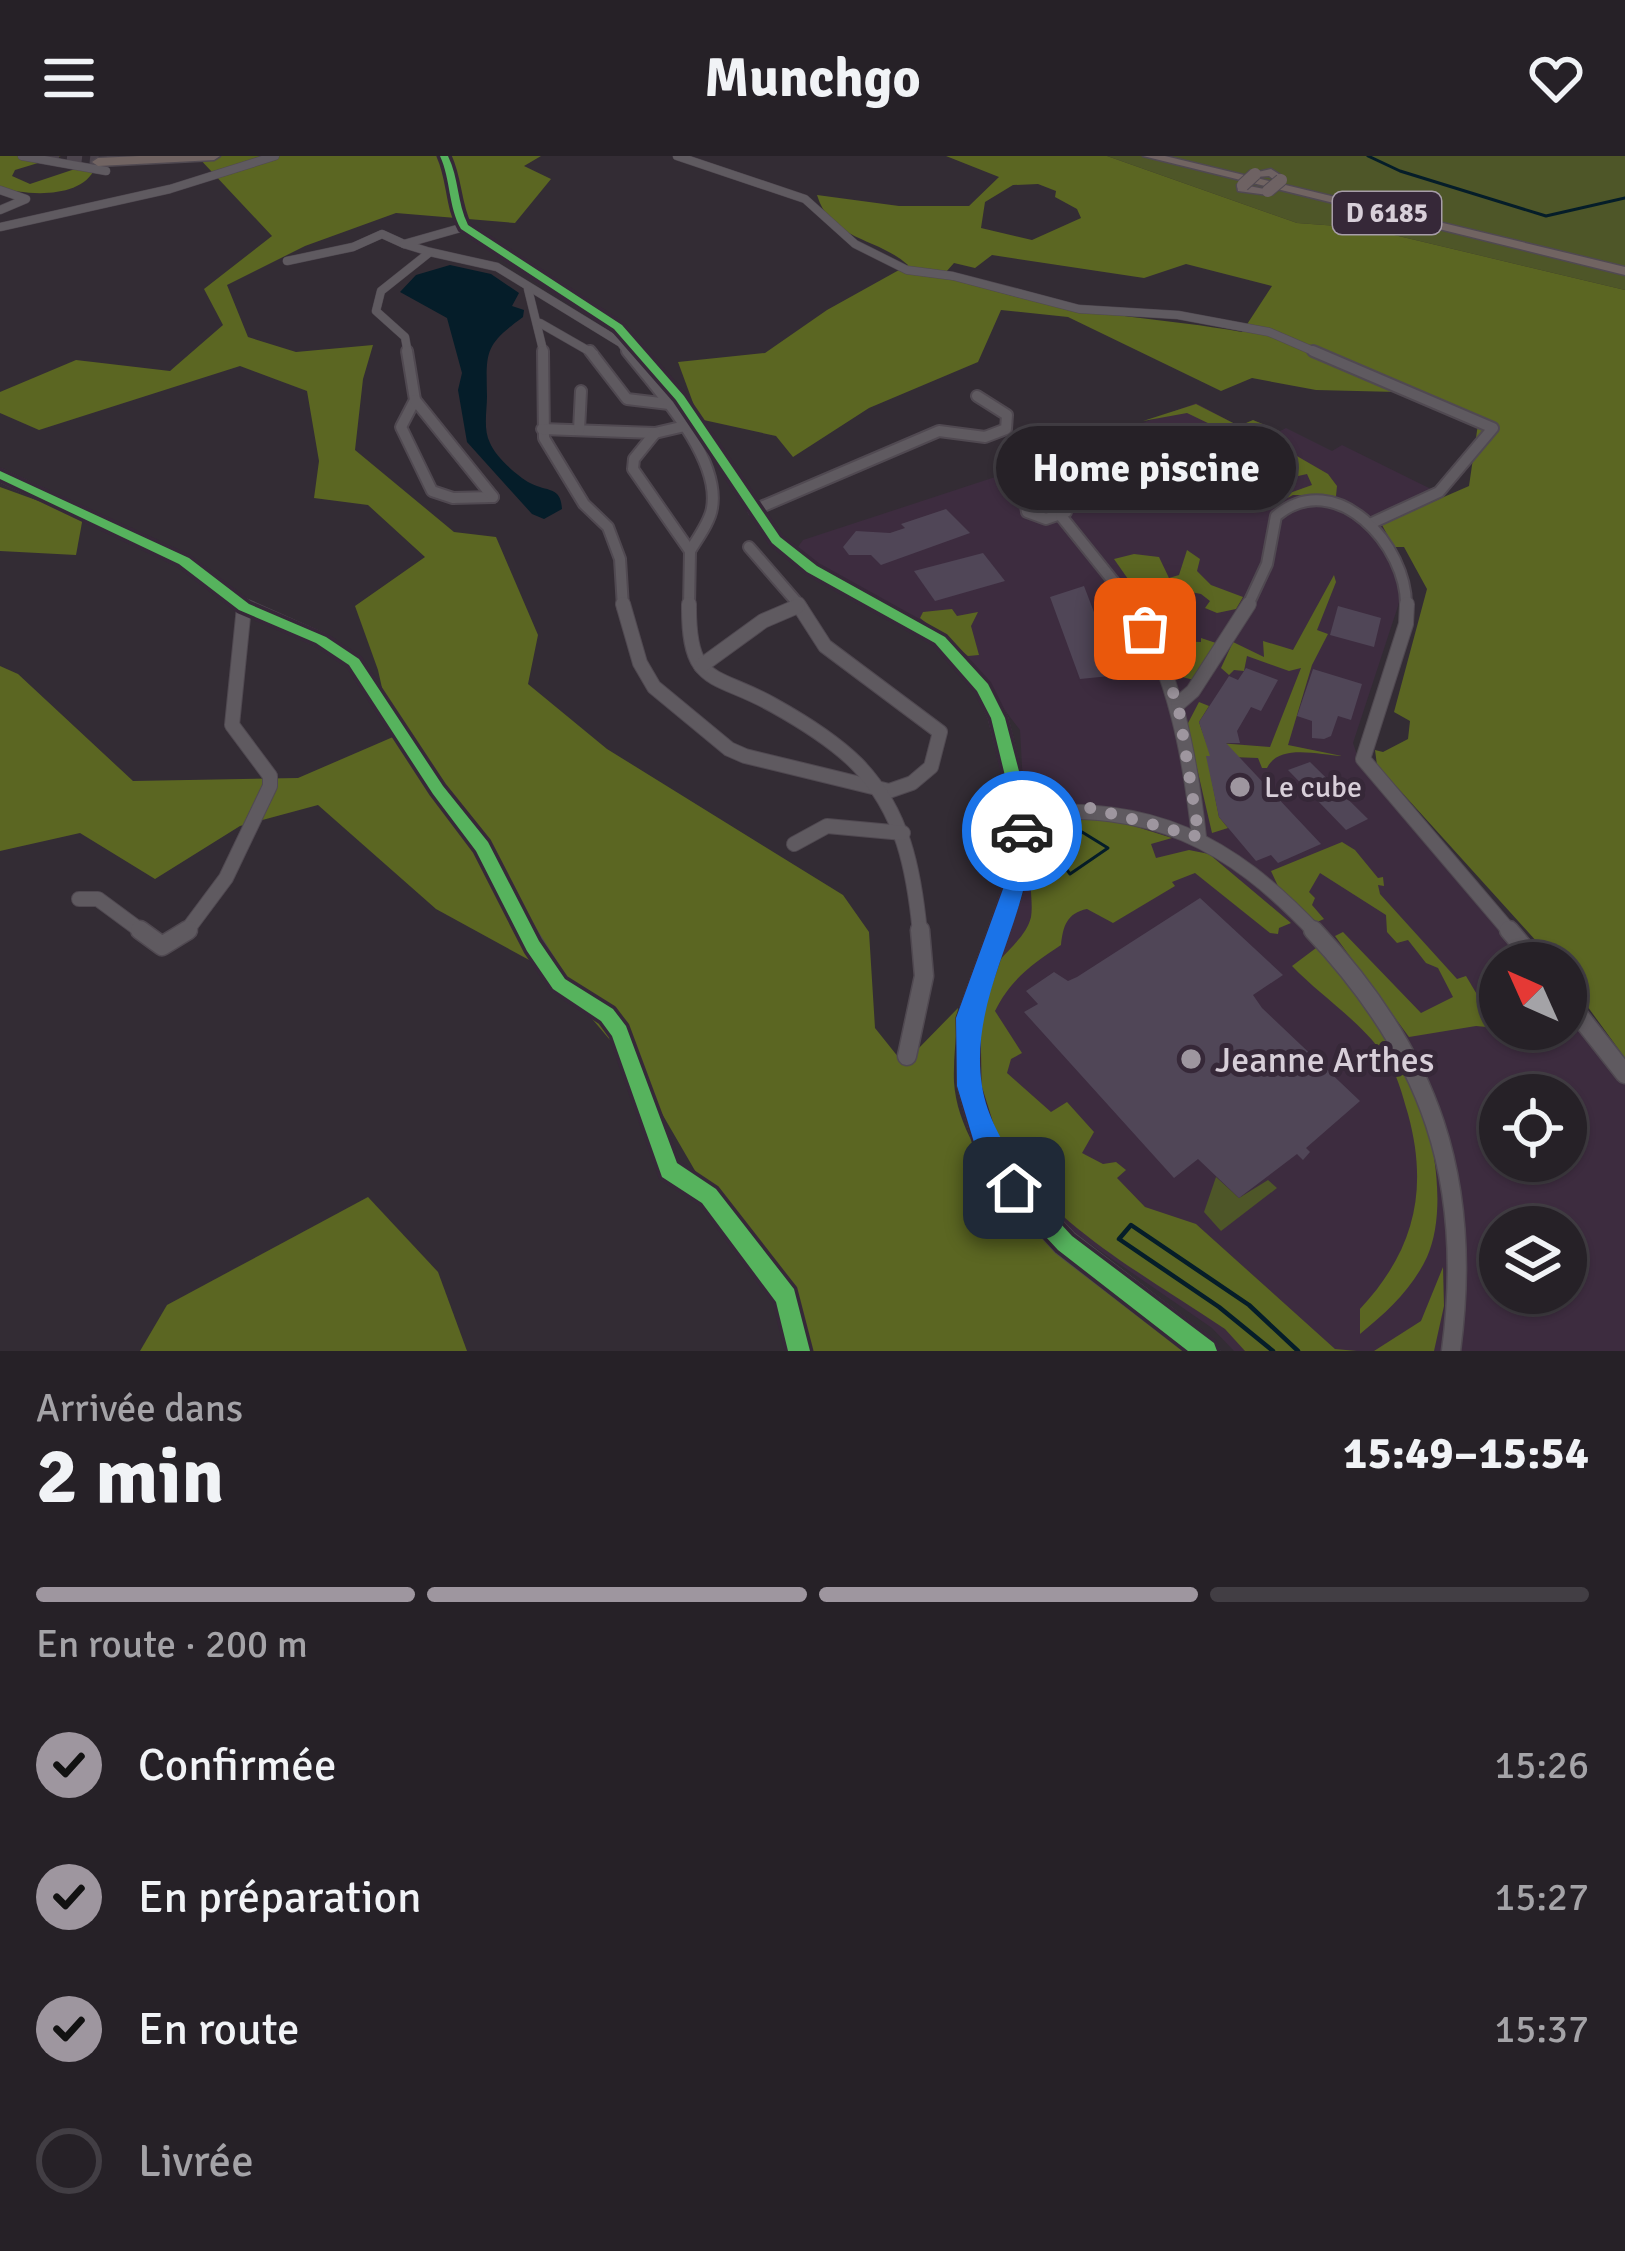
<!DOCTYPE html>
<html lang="fr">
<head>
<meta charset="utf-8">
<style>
  :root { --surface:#262127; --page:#322e33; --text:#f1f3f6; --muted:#a4a3a7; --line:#423e44; --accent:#9e969f }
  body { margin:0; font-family:Signika,sans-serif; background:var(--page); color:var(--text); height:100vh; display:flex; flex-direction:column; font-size:45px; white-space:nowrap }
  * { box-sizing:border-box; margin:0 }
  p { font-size:39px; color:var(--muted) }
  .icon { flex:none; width:66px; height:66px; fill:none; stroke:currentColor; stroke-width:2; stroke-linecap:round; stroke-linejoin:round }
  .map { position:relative; height:1195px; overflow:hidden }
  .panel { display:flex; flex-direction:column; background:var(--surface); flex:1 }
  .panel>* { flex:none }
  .needle { width:78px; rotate:315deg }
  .fabs { position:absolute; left:1479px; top:786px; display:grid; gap:24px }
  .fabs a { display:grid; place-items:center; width:108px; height:108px; border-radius:50%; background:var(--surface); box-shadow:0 3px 9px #0004,0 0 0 3px var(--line); font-size:60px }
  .pin { position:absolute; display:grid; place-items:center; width:102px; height:102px; color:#fff; margin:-51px; border-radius:24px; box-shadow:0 6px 18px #0006 }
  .courier { position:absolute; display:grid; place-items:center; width:120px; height:120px; margin:-60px; border:9px solid #1a73e8; border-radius:50%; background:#fff; color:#222; box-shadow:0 3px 15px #0007 }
  .bubble { position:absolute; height:84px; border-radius:42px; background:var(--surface); box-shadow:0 3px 9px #0004,0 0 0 3px var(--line); font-size:39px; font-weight:700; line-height:84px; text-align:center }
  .overview em { font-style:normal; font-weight:700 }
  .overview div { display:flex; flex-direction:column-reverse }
  .overview { display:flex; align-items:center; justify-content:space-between; height:204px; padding:0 36px }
  h1 { font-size:78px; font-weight:700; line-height:90px }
  .bar { display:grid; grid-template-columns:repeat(4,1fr); gap:18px 12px; align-content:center; height:144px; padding:0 36px }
  .bar i { height:15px; border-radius:9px; background:var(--line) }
  .bar .current { background:var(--accent) }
  .bar p { grid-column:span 4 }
  ol { padding:0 36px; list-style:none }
  li { display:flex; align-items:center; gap:36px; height:132px }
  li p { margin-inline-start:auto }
  li .icon { padding:12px; border-radius:50%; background:var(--accent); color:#111; stroke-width:4 }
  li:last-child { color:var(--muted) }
  li i { width:66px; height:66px; border:6px solid var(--line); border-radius:50% }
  header { display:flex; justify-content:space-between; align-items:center; height:156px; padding:0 36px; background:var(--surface); font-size:54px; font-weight:700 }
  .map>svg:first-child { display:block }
  .built { fill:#3d2c3f; fill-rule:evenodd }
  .green { fill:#4e5628 }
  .forest { fill:#5b6622; fill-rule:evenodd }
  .water { fill:#051d29 }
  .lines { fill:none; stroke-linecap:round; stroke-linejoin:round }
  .stream-far1 { stroke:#051d29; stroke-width:3 }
  .stream { stroke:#051d29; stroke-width:4.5 }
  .building { fill:#504657 }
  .trunk-tunnel { stroke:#4c444d; stroke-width:15; stroke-dasharray:15 8; stroke-linecap:butt }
  .minor-far3-casing { stroke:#504951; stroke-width:9 }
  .minor-far2-casing { stroke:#504951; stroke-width:14 }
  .minor-far1-casing { stroke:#504951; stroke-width:16 }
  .minor-casing { stroke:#504951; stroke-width:21 }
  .tertiary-casing { stroke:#504951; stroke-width:3 }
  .primary-casing { stroke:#504951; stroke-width:3 }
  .trunk-casing { stroke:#504951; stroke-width:3 }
  .minor-far3 { stroke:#5f5a60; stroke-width:8 }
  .minor-far2 { stroke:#5f5a60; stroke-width:10 }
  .minor-far1 { stroke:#5f5a60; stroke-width:14 }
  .minor { stroke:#5f5a60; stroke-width:18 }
  .tertiary { fill:#5f5a60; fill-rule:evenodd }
  .primary { fill:#6e6263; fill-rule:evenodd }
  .trunk { fill:#716462; fill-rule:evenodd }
  .primary-bridge-casing { stroke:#504951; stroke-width:14; stroke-linecap:butt }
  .primary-bridge { stroke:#6e6263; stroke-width:12 }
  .cycleway-casing { stroke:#362838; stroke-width:7 }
  .cycleway { fill:#56b35d; fill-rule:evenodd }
  .route { fill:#1a73e8 }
  .done { stroke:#9e969f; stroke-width:12; stroke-dasharray:0 21.6 }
  .poi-dot { fill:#9e969f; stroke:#362838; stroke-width:4.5 }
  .labels { text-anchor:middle; stroke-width:10; stroke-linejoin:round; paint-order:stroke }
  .shield { fill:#362838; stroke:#a79da9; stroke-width:3 }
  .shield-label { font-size:27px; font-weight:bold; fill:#d8cfd9 }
  .poi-label { font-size:30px; fill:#d8cfd9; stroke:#362838; text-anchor:start }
  .near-poi-label { font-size:36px; fill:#d8cfd9; stroke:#362838; text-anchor:start }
</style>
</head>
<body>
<header><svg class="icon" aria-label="menu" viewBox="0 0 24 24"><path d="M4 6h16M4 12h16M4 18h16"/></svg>Munchgo<svg class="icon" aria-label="heart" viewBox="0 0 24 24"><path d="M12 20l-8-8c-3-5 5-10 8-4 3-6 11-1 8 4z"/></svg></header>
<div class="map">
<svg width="1625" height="1195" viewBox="0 0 1625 1195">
  <rect width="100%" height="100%" fill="#332c34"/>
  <path class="built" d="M1196,247L1239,270L1253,264L1280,275L1286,272L1332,295L1342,289L1431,333L1383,369L1388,380L1379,379L1377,386L1396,417L1401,441L1353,587L1361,610L1378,632L1528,807H1500V873H1566V851L1625,920V1195H1234L1212,1172L1057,1065L1005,999L978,940L974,900L983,833L1028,720L1020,574L954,488L815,410L797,392L803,384L1026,311ZM1500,939H1566V1005H1500ZM1500,1071H1566V1137H1500Z"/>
  <g class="green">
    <polygon points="1107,0 1625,0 1625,134 1365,72 1297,67"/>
    <polygon points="1216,1021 1239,1042 1268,1024 1277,1032 1221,1075 1204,1056"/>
  </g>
  <g class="forest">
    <path d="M0,0H61L15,14L12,20L30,28L81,11L95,12C82,43 26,40 0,31Z"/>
    <path d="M197,0H541L524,10L551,23L515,67L396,57L305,90L227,129L248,181L296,196L373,189L363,223L355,294L454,376L496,381L538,479L528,528L607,593L843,739L869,776L875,872L899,902L916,895L958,852C957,876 953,902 954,926C961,1034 1116,1132 1193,1195H807L779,1123L701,1025L639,918L553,817L436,753L318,649L240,670L155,723L80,677L0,695V510L18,518L133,625L298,622L393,581L378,514L355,450L425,401L368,349L314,342L319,305L307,235L240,210L39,274L0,257V236L76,204L170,215L223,169L204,133L272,80Z"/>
    <path d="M946,0H1107L1297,67L1365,72L1625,134V902L1566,821V807H1556L1377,609L1375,594L1383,596L1408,583L1410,565L1394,556L1427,433L1404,391H1389L1379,379L1388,380L1382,369L1391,364L1469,330L1478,268L1397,236L1316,234L1252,222L1221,235L1068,161L1001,154L978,206L869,252L793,301L776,280L699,263L678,206L765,197L827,154L908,109C877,81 831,85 817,39L899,50H969L999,21ZM1038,28L1056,35L1055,41L1077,53L1081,62L1032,84L981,72L985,46L1013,29ZM992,99L1144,122L1186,108L1272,130L1242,176C1142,158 1038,159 946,116L954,107L975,112Z"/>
    <polygon points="1196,248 1239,270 1253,264 1279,275 1269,284 1328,318 1337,330 1336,340 1293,339 1276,348 1273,343 1312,329 1307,318 1272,326 1297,316 1234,272 1212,269 1187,257 1143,265"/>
    <polygon points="0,331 83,361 76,399 0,395"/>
    <polygon points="1187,394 1200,403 1197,415 1211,429 1243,441 1236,453 1217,457 1205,452 1210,445 1201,438 1170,432 1168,435 1158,428 1135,433 1114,403 1134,398 1159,401 1169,422 1179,419"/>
    <path d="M1334,419L1336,426L1317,474L1328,478L1312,509L1288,589L1342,600C1319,599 1279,587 1267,612H1262L1258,602L1207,600L1219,661L1228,672L1212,677L1187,569L1199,546L1209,550L1199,566L1206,586L1270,591L1301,512L1289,515L1247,500L1244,515L1234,514L1229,519L1221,512L1233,486L1264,501L1263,485L1293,494Z"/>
    <polygon points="952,453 957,460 978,456 971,470 979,499 968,500 920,462 923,456"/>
    <polygon points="1168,474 1171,485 1201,486 1201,482 1216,487 1194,524 1170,518 1156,476"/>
    <path d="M1102,660L1172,682L1151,688L1156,702L1189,694L1209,698L1291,767L1279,772L1278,778L1270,777L1195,717L1172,726L1175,730L1113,767L1087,753C1067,757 1063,770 1061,789C1031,809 1011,823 995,855L1022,897L1011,903L1007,917L1051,956L1067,946L1094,976L1082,997L1103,1008L1116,1006L1126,1014L1117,1022L1145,1051L1196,1068L1335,1193L1357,1195H1245L1225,1173C1097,1087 939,1013 986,829C993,801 1025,787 1031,761C1033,749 1030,736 1031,724C1033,704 1039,682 1047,663Z"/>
    <polygon points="1342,686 1355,694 1378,722 1383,721 1384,730 1378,729 1380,738 1457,823 1466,820 1497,872 1476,870 1409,881 1335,780 1343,776 1421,857 1453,841 1438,812 1426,807 1408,784 1397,787 1387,776 1386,759 1320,717 1309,736 1315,742 1312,749 1324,763 1315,767 1283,741 1271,715"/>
    <path d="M1324,786C1348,822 1377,857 1398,894C1428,944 1452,1045 1427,1101C1412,1133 1387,1156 1360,1178V1153C1414,1095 1429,1035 1408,958C1402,938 1397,916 1384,899C1359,864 1322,841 1292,810Z"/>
    <polygon points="368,1041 438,1116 467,1195 140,1195 167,1149"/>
    <polygon points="1443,1111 1444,1150 1434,1195 1374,1195 1421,1165"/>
  </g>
  <path class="water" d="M450,109L491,118L519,137L512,150L524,154L523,161C485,189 486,194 487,240C487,255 483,273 490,287C495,300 517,320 530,327C547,336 561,330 562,353L544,363L532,358L467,286L458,234L462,217L447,162L400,136L416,119Z"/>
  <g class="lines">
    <g class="stream-far1">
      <polyline points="1368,0 1400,15 1546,60 1625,42"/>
      <polygon points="1082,676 1108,692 1070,718 1056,699"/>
    </g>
    <polyline class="stream" points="1273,1195 1219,1151 1119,1083 1131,1069 1249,1149 1298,1195"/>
  </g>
  <g class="building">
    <polygon points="946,353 970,377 881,409 871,399 849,399 843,391 856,375 890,377 905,372 901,368"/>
    <polygon points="983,397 1005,425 935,445 914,415"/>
    <polygon points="1084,430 1097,464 1120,519 1080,523 1050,441"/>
    <polygon points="1338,450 1381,462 1374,491 1330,479"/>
    <polygon points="1246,512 1278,524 1261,555 1251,551 1237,575 1240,587 1226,587 1321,688 1278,707 1271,699 1256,705 1219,661 1206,600 1210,600 1199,566 1229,520 1238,524"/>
    <polygon points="1313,513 1362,528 1351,564 1338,560 1331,580 1324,583 1312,582 1312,565 1297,560"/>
    <polygon points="1310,606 1368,663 1346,674 1288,614"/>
    <polygon points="1200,742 1283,819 1253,839 1262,852 1360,945 1306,992 1310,996 1303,1004 1297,998 1239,1042 1198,1003 1174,1022 1024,856 1038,848 1026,835 1054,816 1068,825 1077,821"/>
  </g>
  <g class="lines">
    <polyline class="trunk-tunnel" points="44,0 98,6"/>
    <defs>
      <g id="minor-far3">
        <polyline points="22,0 106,15"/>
        <polyline points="677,0 805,43 855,88 907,114 953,120 1079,153 1178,159 1269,176 1320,198"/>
        <polyline points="0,34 26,43 0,54"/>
        <polyline points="0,71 170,33 275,0"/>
        <polyline points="430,96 497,111 621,187 629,198"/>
        <polyline points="287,105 353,91 382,78 404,88"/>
        <polyline points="528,133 544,198"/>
        <polyline points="540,167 594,198"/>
        <polyline points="408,198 405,181 376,155 381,135 430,96 404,88 464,71"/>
      </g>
      <g id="minor-far2">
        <polyline points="407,195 415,244 401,271 432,335 453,342 493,341"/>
        <polyline points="543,195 544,282 584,348 608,371 620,403 623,451"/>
        <polyline points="590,195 627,243 669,248"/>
        <path d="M627,195C657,233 721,301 712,352C710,366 697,383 690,395"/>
        <polyline points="1313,195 1493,272 1439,336 1372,367"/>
        <polyline points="415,244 493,341"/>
        <polyline points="542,273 655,277 685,270"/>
        <polyline points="579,274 581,235"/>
        <polyline points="655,277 634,303 633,313 690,395 689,451"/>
        <polyline points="0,319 184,405 244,451"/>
        <polygon points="1038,338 1064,345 1066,356 1046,363 1027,356 1025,344"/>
        <polyline points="754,354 939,275 985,281 1006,273 1007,259 977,240"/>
        <polyline points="1061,360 1134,451"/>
        <polyline points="749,391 801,451"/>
        <path d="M1247,451L1267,408L1276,360C1336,310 1408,390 1406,451"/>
      </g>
      <g id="minor-far1">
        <polyline points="240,448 321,484 354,506 438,634 482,691 526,777"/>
        <polyline points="623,448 640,507 654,531 729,593 745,600 889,635 912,627 931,611 940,576 825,490 798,448"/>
        <path d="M689,448C688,532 715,516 773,549C800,564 835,586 857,608C903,655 914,714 920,777"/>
        <path d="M1133,448C1175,518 1190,600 1199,681"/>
        <polyline points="1407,448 1406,468 1363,603 1511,777"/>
        <polyline points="701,510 763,465 798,450"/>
        <polyline points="1178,548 1193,535 1249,448"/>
        <path d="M1022,657C1152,647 1227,683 1316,777"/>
        <polyline points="794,688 827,670 903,677"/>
        <polyline points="79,743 98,743 144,777"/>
        <polyline points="185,777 226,722 270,630 270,620 232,569 244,451"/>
      </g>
      <g id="minor">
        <polyline points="140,774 162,790 188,774"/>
        <polyline points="525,774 559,828 607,859 620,876 669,1014 709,1040 786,1141 799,1195"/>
        <path d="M1313,774C1431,899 1474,1025 1451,1195"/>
        <polyline points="1509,774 1537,807"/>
        <polyline points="1566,843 1625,918"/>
        <polyline points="907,900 924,820 920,774"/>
      </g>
      <path id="tertiary" d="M439,0H449C460,22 457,47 468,69L622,168L685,239L781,381L817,410L946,480L989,528L1007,562L1031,657V711L979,862L980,930L995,980L1023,1024L1074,1078L1215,1186L1219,1195H1185L1056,1096L1005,1040L973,985L958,930L957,862L1011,711L1013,657L989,562L976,535L934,488L807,416L771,387L675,244L614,174L460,73C447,50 450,24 439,0Z"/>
      <g id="primary">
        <polygon points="1271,13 1285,22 1285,26 1277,26 1269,20 1255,21 1249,18"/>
        <polygon points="1243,25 1249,30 1274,35 1268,39 1238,35 1237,29"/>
      </g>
      <g id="trunk">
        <polygon points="139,0 220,0 214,4 98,10 92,6 98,2"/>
        <polygon points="1143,0 1165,0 1625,111 1625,119"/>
      </g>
    </defs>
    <use href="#minor-far3" class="minor-far3-casing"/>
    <use href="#minor-far2" class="minor-far2-casing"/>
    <use href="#minor-far1" class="minor-far1-casing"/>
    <use href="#minor" class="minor-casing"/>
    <use href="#tertiary" class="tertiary-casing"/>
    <use href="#primary" class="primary-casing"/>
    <use href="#trunk" class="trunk-casing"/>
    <use href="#minor-far3" class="minor-far3"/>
    <use href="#minor-far2" class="minor-far2"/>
    <use href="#minor-far1" class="minor-far1"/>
    <use href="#minor" class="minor"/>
    <use href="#tertiary" class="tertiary"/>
    <use href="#primary" class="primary"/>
    <use href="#trunk" class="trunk"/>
    <defs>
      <g id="primary-bridge">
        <polyline points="1243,29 1255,18"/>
        <polyline points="1268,35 1281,24"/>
      </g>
    </defs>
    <use href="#primary-bridge" class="primary-bridge-casing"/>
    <use href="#primary-bridge" class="primary-bridge"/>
    <defs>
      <g id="cycleway">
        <path d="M440,0H448C459,22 457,47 468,69L622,169L684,240L780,381L817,410L945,481L988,528L1005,562L1030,657L1029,711L977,862L978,930L994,981L1021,1025L1072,1080L1214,1187L1217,1195H1188L1058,1094L1007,1039L975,985L960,930L959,862L1013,711L1014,657L991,562L977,535L935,487L807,416L772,387L676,244L614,173L461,73C448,50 451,24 440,0Z"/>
        <polygon points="0,315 189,402 249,448 326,481 359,503 443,630 488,686 539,785 565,823 613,853 626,870 677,1007 716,1033 794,1133 810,1195 788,1195 776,1146 702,1047 662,1021 612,880 601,865 553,833 527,795 476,695 433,638 349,509 316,487 239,454 179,408 0,323"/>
      </g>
    </defs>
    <use href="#cycleway" class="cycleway-casing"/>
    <use href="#cycleway" class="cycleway"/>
  </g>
  <path class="route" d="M1022,667L1032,675C1031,764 968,839 982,930C988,969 1012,997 1027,1032L1023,1041L1014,1045L1005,1041L976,993L957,930L956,862L1011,711L1012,675Z"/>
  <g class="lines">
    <polyline class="done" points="1022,675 1022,657 1091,652 1199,681 1178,548 1145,473"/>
  </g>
  <g class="poi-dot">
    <circle cx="1240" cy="631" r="12"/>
    <circle cx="1191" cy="903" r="12"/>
  </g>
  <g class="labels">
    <rect class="shield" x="1333" y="36" width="108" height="42" rx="9"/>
    <g class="shield-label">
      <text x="1387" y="66">D 6185</text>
    </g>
    <g class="poi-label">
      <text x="1264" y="641">Le cube</text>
    </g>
    <g class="near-poi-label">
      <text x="1215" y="916">Jeanne Arthes</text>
    </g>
  </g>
</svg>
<div class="fabs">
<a><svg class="needle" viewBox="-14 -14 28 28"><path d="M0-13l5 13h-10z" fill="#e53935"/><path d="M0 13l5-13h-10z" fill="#a4a3a7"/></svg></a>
<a><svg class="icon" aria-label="locate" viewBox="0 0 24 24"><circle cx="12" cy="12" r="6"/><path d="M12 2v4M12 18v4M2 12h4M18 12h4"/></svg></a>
<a><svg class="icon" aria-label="layers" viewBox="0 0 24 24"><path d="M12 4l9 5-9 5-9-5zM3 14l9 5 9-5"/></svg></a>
</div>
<div class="pin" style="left:1145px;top:473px;background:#ea580c"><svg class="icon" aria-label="bag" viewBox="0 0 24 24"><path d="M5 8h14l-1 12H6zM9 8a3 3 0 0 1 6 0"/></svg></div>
<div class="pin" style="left:1014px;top:1032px;background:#1f2937"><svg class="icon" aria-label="home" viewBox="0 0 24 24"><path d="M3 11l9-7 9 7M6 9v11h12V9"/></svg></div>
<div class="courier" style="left:1022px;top:675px"><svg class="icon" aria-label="car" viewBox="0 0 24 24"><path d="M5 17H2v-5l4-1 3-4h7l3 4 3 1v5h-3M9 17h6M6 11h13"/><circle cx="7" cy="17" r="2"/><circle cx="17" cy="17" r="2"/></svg></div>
<div class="bubble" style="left:996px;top:270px;width:300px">Home piscine</div>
</div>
<section class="panel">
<div class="overview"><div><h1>2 min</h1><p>Arrivée dans</p></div><em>15:49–15:54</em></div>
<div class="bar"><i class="current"></i><i class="current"></i><i class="current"></i><i></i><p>En route · 200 m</p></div>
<ol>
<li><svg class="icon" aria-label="check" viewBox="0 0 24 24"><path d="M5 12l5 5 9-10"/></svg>Confirmée<p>15:26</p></li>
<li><svg class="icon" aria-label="check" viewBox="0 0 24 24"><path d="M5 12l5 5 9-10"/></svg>En préparation<p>15:27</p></li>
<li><svg class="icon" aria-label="check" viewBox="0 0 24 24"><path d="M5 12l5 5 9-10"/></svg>En route<p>15:37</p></li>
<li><i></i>Livrée</li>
</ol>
</section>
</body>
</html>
